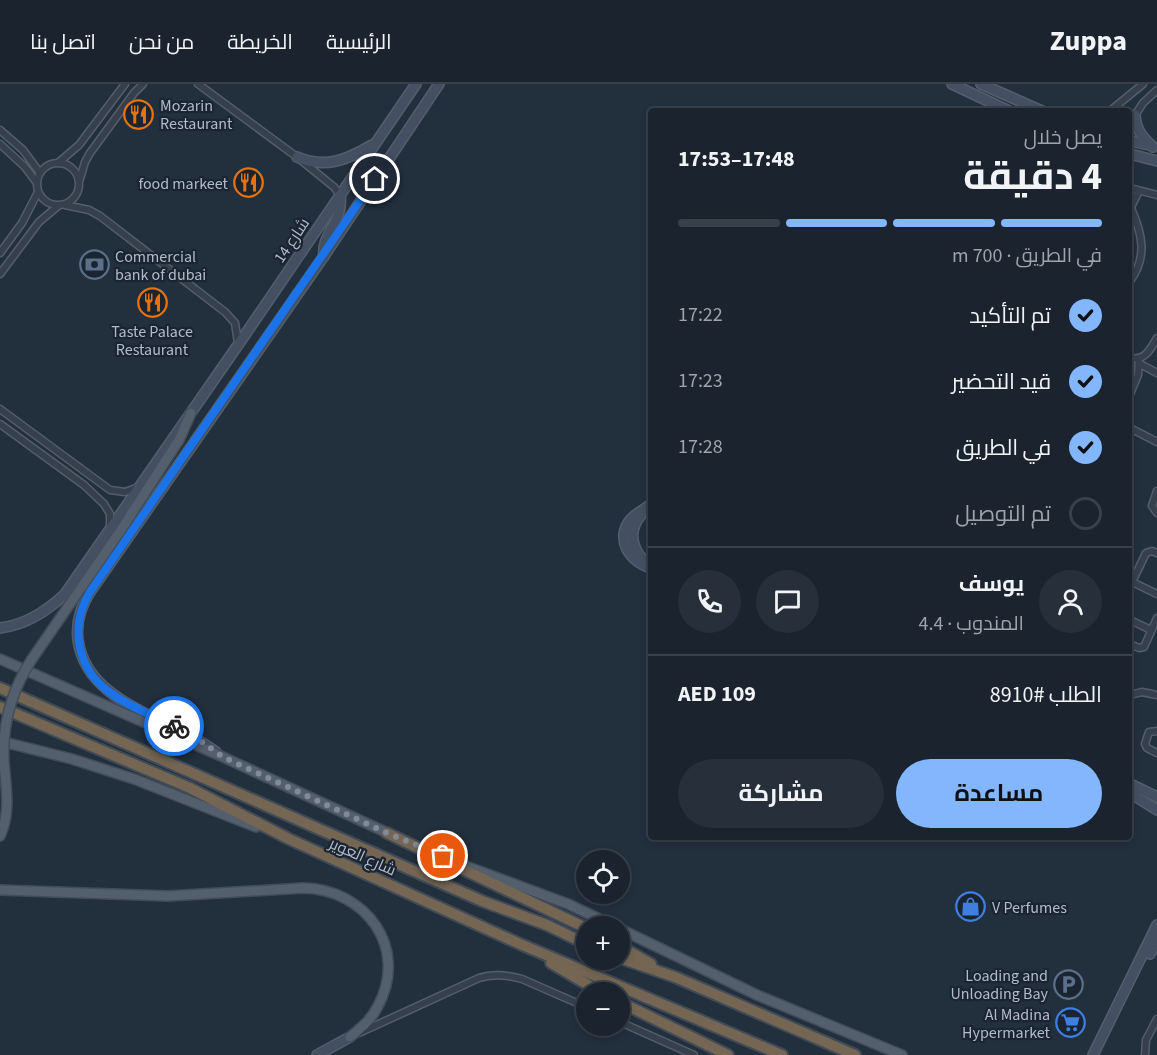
<!DOCTYPE html>
<html lang="ar">
<head>
<meta charset="utf-8">
<style>
  :root { --surface:#1a232e; --page:#272f3a; --text:#f1f3f6; --muted:#9fa4aa; --line:#38404a; --accent:#83b6fc }
  body { margin:0; font-family:"Source Sans 3",Cairo,sans-serif; background:var(--page); color:var(--text); direction:rtl; height:100vh; display:flex; flex-direction:column; font-size:22px; white-space:nowrap }
  * { box-sizing:border-box; margin:0 }
  p { font-size:20px; color:var(--muted) }
  .icon { flex:none; width:33px; height:33px; fill:none; stroke:currentColor; stroke-width:2; stroke-linecap:round; stroke-linejoin:round }
  .map { position:relative; flex:1; overflow:hidden; direction:ltr }
  .sheet { position:absolute; left:648px; top:24px; width:484px; height:732px; display:flex; flex-direction:column; background:var(--surface); border-radius:6px; box-shadow:0 3px 9px #0003,0 0 0 2px var(--line); direction:rtl }
  .sheet>* { flex:none }
  .fabs { position:absolute; left:576px; top:766px; display:grid; gap:12px }
  .fabs a { display:grid; place-items:center; width:54px; height:54px; border-radius:50%; background:var(--surface); box-shadow:0 3px 9px #0003,0 0 0 2px var(--line); font-size:30px }
  .pin { position:absolute; display:grid; place-items:center; width:51px; height:51px; color:#fff; margin:-26px; border:3px solid #fff; border-radius:50%; box-shadow:0 2px 6px #0007 }
  .courier { position:absolute; display:grid; place-items:center; width:60px; height:60px; margin:-30px; border:4px solid #1a73e8; border-radius:50%; background:#fff; color:#222; box-shadow:0 2px 8px #0007 }
  .headline em { font-style:normal; font-weight:700 }
  .headline div { display:flex; flex-direction:column-reverse }
  .headline { display:flex; align-items:center; justify-content:space-between; height:102px; padding:0 30px }
  h1 { font-size:39px; font-weight:700; line-height:45px }
  .bar { display:grid; grid-template-columns:repeat(4,1fr); gap:9px 6px; align-content:center; height:72px; padding:0 30px }
  .bar i { height:8px; border-radius:4px; background:var(--line) }
  .bar .current { background:var(--accent) }
  .bar p { grid-column:span 4 }
  .line { display:flex; align-items:center; gap:15px; padding:0 30px; border-top:2px solid var(--line) }
  .line div { flex:1 }
  .round { display:grid; place-items:center; flex:none; width:63px; height:63px; border-radius:32px; background:var(--page) }
  ol { padding:0 30px; list-style:none }
  li { display:flex; align-items:center; gap:18px; height:66px }
  li p { margin-inline-start:auto }
  li .icon { padding:6px; border-radius:50%; background:var(--accent); color:#111; stroke-width:4 }
  li:last-child { color:var(--muted) }
  li i { width:33px; height:33px; border:3px solid var(--line); border-radius:50% }
  .primary-button { display:flex; gap:12px; margin-top:auto; padding:12px 30px }
  .primary-button a { flex:1; height:69px; border-radius:36px; background:var(--accent); color:#111; font-size:24px; font-weight:700; line-height:69px; text-align:center }
  .primary-button a+a { background:var(--page); color:var(--text) }
  header { display:flex; align-items:center; gap:36px; box-sizing:border-box; height:84px; padding:0 30px; background:var(--surface); border-bottom:2px solid var(--line) }
  header strong { font-size:28px }
  nav { display:flex; gap:33px; margin-inline-start:auto; font-size:21px }
  .map>svg:first-child { display:block }
  .lines { fill:none; stroke-linecap:round; stroke-linejoin:round }
  .street-casing { stroke:#545e6b; stroke-width:9 }
  .secondary-casing { stroke:#545e6b; stroke-width:12 }
  .primary-casing { stroke:#424c59; stroke-width:12 }
  .highway-casing { stroke:#414b58; stroke-width:14 }
  .street { stroke:#36404d; stroke-width:6 }
  .secondary { stroke:#444f61; stroke-width:9 }
  .primary { stroke:#545f6d; stroke-width:9 }
  .highway { stroke:#746653; stroke-width:10 }
  .primary-bridge-casing { stroke:#424c59; stroke-width:12; stroke-linecap:butt }
  .primary-bridge { stroke:#545f6d; stroke-width:9 }
  .done { stroke:#808a98; stroke-width:6; stroke-dasharray:0 10.8 }
  .route { stroke:#1a73e8; stroke-width:8 }
  .labels { text-anchor:middle; stroke-width:4.5; stroke-linejoin:round; paint-order:stroke }
  .poi-label { font-size:16px; fill:#b2bbc9; stroke:#1b2532; text-anchor:start }
  .street-label { font-size:16px; fill:#b2bbc9; stroke:#1b2532 }
</style>
</head>
<body>
<header>
<strong>Zuppa</strong>
<nav><a>الرئيسية</a><a>الخريطة</a><a>من نحن</a><a>اتصل بنا</a></nav>
</header>
<div class="map">
<svg width="1157" height="971" viewBox="0 0 1157 971">
  <rect width="100%" height="100%" fill="#222f3d"/>
  <g class="lines">
    <defs>
      <g id="street">
        <polyline points="198,0 297,73 334,103 340,111"/>
        <polyline points="1110,27 1143,0"/>
        <polyline points="1130,39 1143,19 1157,6"/>
        <polyline points="0,46 23,66 40,89"/>
        <polyline points="0,60 25,83 37,99"/>
        <circle cx="58" cy="100" r="21"/>
        <polyline points="58,79 79,61 125,0"/>
        <polyline points="80,95 85,78 90,69 134,9 143,0"/>
        <polyline points="1130,104 1157,111"/>
        <polyline points="65,121 89,126 100,132 225,228 235,239 238,259"/>
        <polyline points="1130,125 1139,107"/>
        <polyline points="0,169 22,139 38,108"/>
        <polyline points="0,190 39,138 58,122"/>
        <path d="M1130,197C1148,173 1142,149 1131,124"/>
        <path d="M1130,274C1145,277 1150,266 1157,254"/>
        <polyline points="1140,280 1157,289"/>
        <polyline points="1130,310 1138,291 1139,275"/>
        <polyline points="0,325 110,406 125,408 139,403"/>
        <polyline points="0,340 84,401 104,420 110,430 110,444"/>
        <polyline points="1130,344 1157,358"/>
        <polyline points="1157,407 1152,422 1157,429"/>
        <polyline points="1130,497 1157,510"/>
        <polyline points="1132,498 1146,469 1152,467 1157,469"/>
        <polyline points="1130,536 1151,546"/>
        <polyline points="1130,560 1139,564 1144,563 1157,534"/>
        <polyline points="1130,611 1142,608 1157,611"/>
        <polyline points="1157,647 1149,648 1145,660 1147,664 1157,669"/>
        <polyline points="620,938 694,971"/>
        <path d="M359,949L479,894C494,889 508,891 522,895L586,923"/>
        <polyline points="1145,971 1146,956 1157,935"/>
      </g>
      <g id="secondary">
        <polyline points="952,0 1009,27"/>
        <polyline points="981,0 1042,27"/>
        <path d="M1135,31C1136,46 1142,53 1153,63"/>
        <polyline points="1130,57 1149,61"/>
        <polyline points="1130,70 1157,77"/>
        <path d="M297,73C325,85 347,76 372,61"/>
        <path d="M324,172C321,149 344,139 340,111"/>
        <path d="M651,420C645,425 637,429 631,435C614,455 630,478 651,484"/>
        <path d="M641,431C627,447 632,467 647,479"/>
        <path d="M0,544C26,541 47,527 65,510L238,261L416,0"/>
        <path d="M216,668C171,633 87,621 78,556C76,539 81,522 90,508L324,172L439,0"/>
        <polyline points="1130,700 1157,713"/>
        <polyline points="1130,709 1157,726"/>
        <polyline points="1150,870 1157,856"/>
        <polyline points="317,971 350,953"/>
        <polyline points="1093,971 1157,841"/>
      </g>
      <g id="primary">
        <polyline points="0,575 223,673 392,751"/>
        <polyline points="32,575 123,443 179,356 191,329"/>
        <polyline points="0,657 72,675 134,695 256,743"/>
        <path d="M0,752C11,729 6,703 4,678"/>
        <polyline points="463,781 568,820 616,843"/>
        <path d="M0,806L168,812L303,804C366,805 409,864 378,922C372,935 361,944 350,953"/>
        <polyline points="620,845 757,911 902,971"/>
      </g>
      <g id="highway">
        <polyline points="0,604 482,817 547,841 586,860"/>
        <polyline points="0,623 190,704 289,755 520,860 782,971"/>
        <polyline points="387,749 586,844"/>
        <polyline points="620,862 651,880"/>
        <polyline points="620,874 675,893 855,971"/>
        <polyline points="551,879 602,909"/>
        <polyline points="620,918 728,971"/>
      </g>
    </defs>
    <use href="#street" class="street-casing"/>
    <use href="#secondary" class="secondary-casing"/>
    <use href="#primary" class="primary-casing"/>
    <use href="#highway" class="highway-casing"/>
    <use href="#street" class="street"/>
    <use href="#secondary" class="secondary"/>
    <use href="#primary" class="primary"/>
    <use href="#highway" class="highway"/>
    <defs>
      <path id="primary-bridge" d="M4,678C2,640 11,607 32,575"/>
    </defs>
    <use href="#primary-bridge" class="primary-bridge-casing"/>
    <use href="#primary-bridge" class="primary-bridge"/>
  </g>
  <g class="lines">
    <polyline class="done" points="174,642 202,658 223,673 387,749 443,772"/>
    <path class="route" d="M174,642C152,631 127,622 108,607C76,583 70,541 90,508L375,95"/>
  </g>
  <defs>
    <symbol id="restaurant-ring" viewBox="-11 -11 22 22"><circle r="9.5" fill="#1b2532" stroke="#e8710a" stroke-width="1.5"/><path d="M-5-6h1v4h1v-4h1v4h1v-4h1v5L-1.5 .5V6h-2V.5L-5-1ZM5-6V6H3V1.5H1.5Q1.5-4 5-6Z" fill="#e8710a"/></symbol>
    <symbol id="bank-ring" viewBox="-11 -11 22 22"><circle r="9.5" fill="#1b2532" stroke="#5c6f8a" stroke-width="1.5"/><path d="M-6-4H6V4H-6ZM0-2.3a2.3 2.3 0 1 0 0 4.6a2.3 2.3 0 1 0 0-4.6Z" fill="#5c6f8a"/></symbol>
    <symbol id="shop-ring" viewBox="-11 -11 22 22"><circle r="9.5" fill="#1b2532" stroke="#3f7fe0" stroke-width="1.5"/><path d="M-5-2.5h2.3a2.7 3.5 0 0 1 5.4 0H5L5.5 6h-11ZM-1.5-2.5h3a1.5 2.3 0 0 0-3 0Z" fill="#3f7fe0"/></symbol>
    <symbol id="parking-ring" viewBox="-11 -11 22 22"><circle r="9.5" fill="#1b2532" stroke="#5c6f8a" stroke-width="1.5"/><path d="M-3.5-5.5H1a3.5 3.5 0 0 1 0 7H-1V5.5H-3.5ZM-1-3.4V-.6H.8a1.4 1.4 0 0 0 0-2.8Z" fill="#5c6f8a"/></symbol>
    <symbol id="supermarket-ring" viewBox="-11 -11 22 22"><circle r="9.5" fill="#1b2532" stroke="#3f7fe0" stroke-width="1.5"/><path d="M-6-5.5h2.5l.6 2H6L4.5 2H-2.5L-4.4-4H-6ZM-1.5 3.2a1.3 1.3 0 1 0 .1 0ZM3 3.2a1.3 1.3 0 1 0 .1 0Z" fill="#3f7fe0"/></symbol>
  </defs>
  <g fill-rule="evenodd">
    <use href="#restaurant-ring" x="122" y="14" width="33" height="33"/>
    <use href="#restaurant-ring" x="232" y="82" width="33" height="33"/>
    <use href="#bank-ring" x="78" y="164" width="33" height="33"/>
    <use href="#restaurant-ring" x="136" y="202" width="33" height="33"/>
    <use href="#shop-ring" x="954" y="806" width="33" height="33"/>
    <use href="#parking-ring" x="1052" y="884" width="33" height="33"/>
    <use href="#supermarket-ring" x="1054" y="922" width="33" height="33"/>
  </g>
  <g class="labels">
    <g class="poi-label">
      <text x="160" y="27">Mozarin<tspan x="160" dy="18">Restaurant</tspan></text>
      <text x="228" y="105" text-anchor="end">food markeet</text>
      <text x="115" y="178">Commercial<tspan x="115" dy="18">bank of dubai</tspan></text>
      <text x="152" y="253" text-anchor="middle">Taste Palace<tspan x="152" dy="18">Restaurant</tspan></text>
      <text x="992" y="829">V Perfumes</text>
      <text x="1048" y="897" text-anchor="end">Loading and<tspan x="1048" dy="18">Unloading Bay</tspan></text>
      <text x="1050" y="936" text-anchor="end">Al Madina<tspan x="1050" dy="18">Hypermarket</tspan></text>
    </g>
    <g class="street-label">
      <text transform="translate(291 156) rotate(-56)" y="6">شارع 14</text>
      <text transform="translate(363 772) rotate(24)" y="6">شارع العوير</text>
    </g>
  </g>
</svg>
<div class="fabs">
<a><svg class="icon" aria-label="locate" viewBox="0 0 24 24"><circle cx="12" cy="12" r="6"/><path d="M12 2v4M12 18v4M2 12h4M18 12h4"/></svg></a>
<a>+</a>
<a>−</a>
</div>
<div class="pin" style="left:443px;top:772px;background:#ea580c"><svg class="icon" aria-label="bag" viewBox="0 0 24 24"><path d="M5 8h14l-1 12H6zM9 8a3 3 0 0 1 6 0"/></svg></div>
<div class="pin" style="left:375px;top:95px;background:#1f2937"><svg class="icon" aria-label="home" viewBox="0 0 24 24"><path d="M3 11l9-7 9 7M6 9v11h12V9"/></svg></div>
<div class="courier" style="left:174px;top:642px"><svg class="icon" aria-label="bike" viewBox="0 0 24 24"><circle cx="6" cy="16" r="4"/><circle cx="18" cy="16" r="4"/><path d="M6 16l4-8h5l3 8M10 8l3 8H6M13 5h3"/></svg></div>
<section class="sheet">
<div class="headline"><div><h1>4 دقيقة</h1><p>يصل خلال</p></div><em>17:48–17:53</em></div>
<div class="bar"><i class="current"></i><i class="current"></i><i class="current"></i><i></i><p>في الطريق · 700 m</p></div>
<ol>
<li><svg class="icon" aria-label="check" viewBox="0 0 24 24"><path d="M5 12l5 5 9-10"/></svg>تم التأكيد<p>17:22</p></li>
<li><svg class="icon" aria-label="check" viewBox="0 0 24 24"><path d="M5 12l5 5 9-10"/></svg>قيد التحضير<p>17:23</p></li>
<li><svg class="icon" aria-label="check" viewBox="0 0 24 24"><path d="M5 12l5 5 9-10"/></svg>في الطريق<p>17:28</p></li>
<li><i></i>تم التوصيل</li>
</ol>
<div class="line" style="height:108px"><a class="round"><svg class="icon" aria-label="person" viewBox="0 0 24 24"><circle cx="12" cy="8" r="4"/><path d="M4 21q1-7 8-7t8 7"/></svg></a><div><b>يوسف</b><p>المندوب · 4.4</p></div><a class="round"><svg class="icon" aria-label="chat" viewBox="0 0 24 24"><path d="M4 5h16v11H9l-5 4z"/></svg></a><a class="round"><svg class="icon" aria-label="phone" viewBox="0 0 24 24"><path d="M5 4h4l2 5-3 2q2 4 5 5l2-3 5 2v4C11 20 4 13 5 4z"/></svg></a></div>
<div class="line" style="height:78px"><div>الطلب #8910</div><b>AED 109</b></div>
<div class="primary-button"><a>مساعدة</a><a>مشاركة</a></div>
</section>
</div>
</body>
</html>
